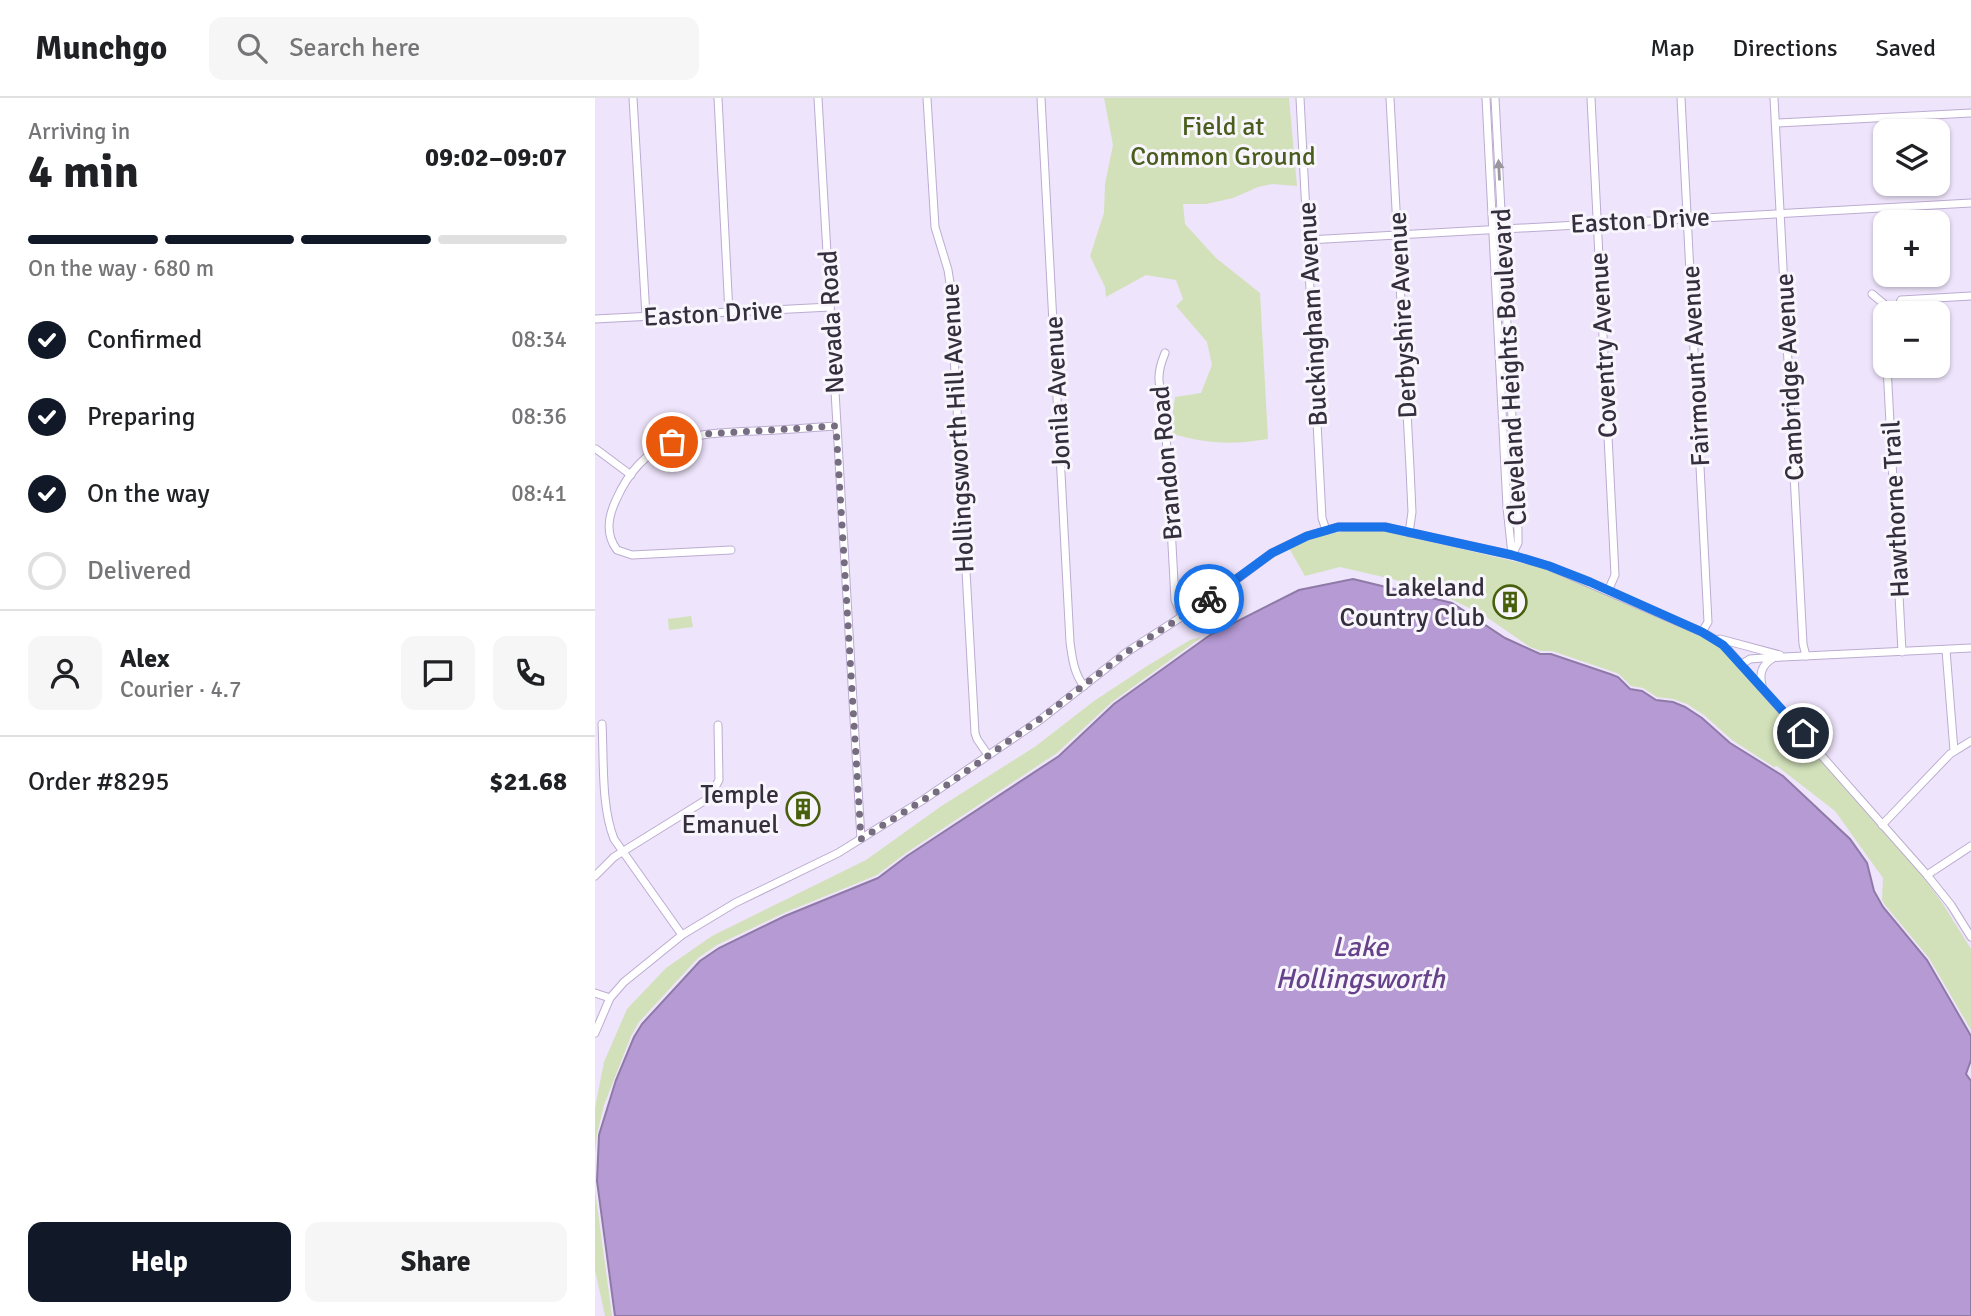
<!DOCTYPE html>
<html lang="en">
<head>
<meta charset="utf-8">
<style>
  :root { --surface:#fff; --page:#f6f6f6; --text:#202124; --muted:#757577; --line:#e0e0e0; --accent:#111827 }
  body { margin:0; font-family:Signika,sans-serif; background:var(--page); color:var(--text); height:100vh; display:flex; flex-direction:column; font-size:26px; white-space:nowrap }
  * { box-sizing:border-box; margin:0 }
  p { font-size:23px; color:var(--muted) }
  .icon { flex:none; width:38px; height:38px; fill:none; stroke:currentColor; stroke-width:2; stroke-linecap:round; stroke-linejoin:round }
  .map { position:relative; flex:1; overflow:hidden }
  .side { display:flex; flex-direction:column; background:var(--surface); width:595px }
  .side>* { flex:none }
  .controls { position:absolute; left:1278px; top:21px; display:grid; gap:14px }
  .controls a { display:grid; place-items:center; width:77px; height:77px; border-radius:14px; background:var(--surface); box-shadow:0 2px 5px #0004; font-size:35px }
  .pin { position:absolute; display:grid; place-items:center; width:60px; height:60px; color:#fff; margin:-30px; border:4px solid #fff; border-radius:50%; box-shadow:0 2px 7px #0007 }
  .courier { position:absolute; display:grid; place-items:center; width:70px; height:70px; margin:-35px; border:5px solid #1a73e8; border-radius:50%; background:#fff; color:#222; box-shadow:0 2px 9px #0007 }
  .head em { font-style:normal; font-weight:700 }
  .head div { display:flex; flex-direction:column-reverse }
  .head { display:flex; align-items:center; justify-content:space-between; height:119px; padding:0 28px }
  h1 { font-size:46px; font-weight:700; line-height:52px }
  .bar { display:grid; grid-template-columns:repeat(4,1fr); gap:10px 7px; align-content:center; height:84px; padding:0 28px }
  .bar i { height:9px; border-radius:5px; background:var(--line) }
  .bar .on { background:var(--accent) }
  .bar p { grid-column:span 4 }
  .line { display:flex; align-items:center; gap:18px; padding:0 28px; border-top:2px solid var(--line) }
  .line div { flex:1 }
  .round { display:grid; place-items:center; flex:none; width:74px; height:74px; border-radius:14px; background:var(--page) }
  ol { padding:0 28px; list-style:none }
  li { display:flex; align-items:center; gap:21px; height:77px }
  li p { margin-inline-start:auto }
  li .icon { padding:7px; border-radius:50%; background:var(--accent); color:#fff; stroke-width:4 }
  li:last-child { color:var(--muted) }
  li i { width:38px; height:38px; border:4px solid var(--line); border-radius:50% }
  .action { display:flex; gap:14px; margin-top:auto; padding:14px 28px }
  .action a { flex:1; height:80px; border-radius:14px; background:var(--accent); color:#fff; font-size:28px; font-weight:700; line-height:80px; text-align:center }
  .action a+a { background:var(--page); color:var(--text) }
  header { display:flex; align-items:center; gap:42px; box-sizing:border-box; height:98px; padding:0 35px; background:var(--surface); border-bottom:2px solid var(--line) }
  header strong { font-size:33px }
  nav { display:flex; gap:38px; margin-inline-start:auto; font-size:24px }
  .search { width:490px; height:63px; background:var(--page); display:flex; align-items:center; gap:18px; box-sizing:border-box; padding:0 24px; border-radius:14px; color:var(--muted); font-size:26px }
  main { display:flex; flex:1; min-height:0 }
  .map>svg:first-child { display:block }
  .green { fill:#d2e1ba }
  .water { fill:#b59ad4; stroke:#8f7aa7; stroke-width:2 }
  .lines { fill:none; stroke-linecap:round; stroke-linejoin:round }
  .minor-casing { stroke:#bcacd1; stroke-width:9 }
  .minor { stroke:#fff; stroke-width:7 }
  .oneway { fill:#9a969e }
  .done { stroke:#766e80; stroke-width:7; stroke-dasharray:0 12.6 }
  .route { stroke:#1a73e8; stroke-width:9 }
  .labels { text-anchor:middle; stroke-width:6; stroke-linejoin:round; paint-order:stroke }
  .park-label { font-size:26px; fill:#495d1c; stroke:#f8f5fc }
  .street-label { font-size:26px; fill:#352e3d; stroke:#f8f5fc }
  .poi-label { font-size:26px; fill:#352e3d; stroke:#f8f5fc; text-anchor:end }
  .water-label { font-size:28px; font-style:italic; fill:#654289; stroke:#f8f5fc }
</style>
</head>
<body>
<header>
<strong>Munchgo</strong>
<div class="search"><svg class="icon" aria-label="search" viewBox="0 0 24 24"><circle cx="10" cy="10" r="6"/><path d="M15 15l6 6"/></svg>Search here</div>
<nav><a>Map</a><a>Directions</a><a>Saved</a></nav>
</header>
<main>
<section class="side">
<div class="head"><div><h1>4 min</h1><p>Arriving in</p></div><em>09:02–09:07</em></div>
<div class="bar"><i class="on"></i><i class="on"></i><i class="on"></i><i></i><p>On the way · 680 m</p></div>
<ol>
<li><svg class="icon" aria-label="check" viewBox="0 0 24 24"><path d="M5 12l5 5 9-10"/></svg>Confirmed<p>08:34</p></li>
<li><svg class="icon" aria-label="check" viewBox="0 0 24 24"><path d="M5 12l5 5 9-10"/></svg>Preparing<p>08:36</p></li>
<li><svg class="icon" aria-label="check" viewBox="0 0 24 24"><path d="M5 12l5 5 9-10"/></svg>On the way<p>08:41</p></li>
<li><i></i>Delivered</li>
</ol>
<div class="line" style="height:126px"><a class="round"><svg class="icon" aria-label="person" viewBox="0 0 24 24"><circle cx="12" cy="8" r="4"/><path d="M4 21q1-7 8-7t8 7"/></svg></a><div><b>Alex</b><p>Courier · 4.7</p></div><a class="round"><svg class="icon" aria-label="chat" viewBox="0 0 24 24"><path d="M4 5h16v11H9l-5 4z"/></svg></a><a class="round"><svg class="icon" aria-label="phone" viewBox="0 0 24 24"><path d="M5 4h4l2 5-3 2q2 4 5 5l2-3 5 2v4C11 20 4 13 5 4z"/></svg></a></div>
<div class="line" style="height:91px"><div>Order #8295</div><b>$21.68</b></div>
<div class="action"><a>Help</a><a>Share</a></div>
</section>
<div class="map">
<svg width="1376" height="1218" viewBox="0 0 1376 1218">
  <rect width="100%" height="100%" fill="#eee4fb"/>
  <g class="green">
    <path d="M509,0H694L702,88L677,86L663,89L638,100L611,106H588L590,126L621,160L665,195L673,341C637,347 610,346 575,335L580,299L606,295L617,267L612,244L581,208L588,201L581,182L551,177L511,199L510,189L495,158L509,115L510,86L518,47Z"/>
    <polygon points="771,432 789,433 953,471 1105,537 1126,550 1324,773 1348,806 1376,851 1376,932 1334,860 1290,807 1287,802 1288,780 1240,713 1182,668 1179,669 1137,642 1109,617 1092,606 1078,601 1062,599 1048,590 1036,588 1024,576 1016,573 957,553 946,553 935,549 890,518 858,502 801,482 745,469 710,478 694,450 732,435"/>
    <polygon points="96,518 98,529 74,532 73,521"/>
    <polygon points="607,539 517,604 462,655 311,755 282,777 189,815 122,847 103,860 44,924 36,938 9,1007 2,1036 0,1055 0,1010 9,964 32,911 71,870 117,838 271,762 345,709 441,648 499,603 552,568 595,542"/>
    <polygon points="0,1092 17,1218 10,1218 0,1172"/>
  </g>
  <polygon class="water" points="758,481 857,505 910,540 945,556 956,556 1015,576 1023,579 1035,591 1047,593 1061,602 1078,604 1090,609 1107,620 1135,645 1188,678 1255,741 1272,765 1279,793 1288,809 1332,862 1376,938 1376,962 1371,976 1376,983 1376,1218 20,1218 2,1083 4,1037 21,982 39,939 47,926 105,863 124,850 190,818 283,780 312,758 464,658 519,606 615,537 704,492"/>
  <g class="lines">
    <defs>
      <g id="minor">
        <polyline points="38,0 51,218"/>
        <polyline points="123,0 134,215"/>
        <polyline points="223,0 266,741"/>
        <polyline points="332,0 340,129 353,172 355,185 380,635 382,641 393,657"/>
        <path d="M446,0L475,544C477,559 479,576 489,588"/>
        <polyline points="705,0 727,420 731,432"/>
        <polyline points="795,0 815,370 817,414 814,435"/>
        <polyline points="891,0 912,409 917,457"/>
        <polyline points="900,0 923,433 923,445 917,457"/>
        <polyline points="996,0 1020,477 1013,493"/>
        <polyline points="1086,0 1113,524 1107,534"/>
        <polyline points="1179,0 1208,546 1211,558"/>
        <polyline points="1181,25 1376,15"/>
        <polyline points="713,142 1376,105"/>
        <polyline points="1277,196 1300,215"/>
        <polyline points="1301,215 1306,202 1376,198"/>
        <polyline points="0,221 235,209"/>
        <path d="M570,255C558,284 567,290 570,318L580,502L587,518"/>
        <polyline points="1292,268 1307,554"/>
        <polyline points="1,351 36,377"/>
        <path d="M136,452L37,457L22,452C10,436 13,419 21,402C50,336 98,336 160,333C187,332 214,330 241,328"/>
        <polyline points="1125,541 1185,557"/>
        <polyline points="1351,552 1359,653"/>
        <polyline points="1147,566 1155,561 1168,560 1376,550"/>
        <path d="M1167,587C1164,576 1167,567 1177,561"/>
        <path d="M7,626C9,662 6,708 19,741L87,837"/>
        <polyline points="1287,727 1355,656 1376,643"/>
        <polyline points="1332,777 1376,748"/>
        <polyline points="0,778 19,759 114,700 124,682 123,627"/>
        <polyline points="0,895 15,900"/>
        <polyline points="0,935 15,900 29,884 87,837 140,805 243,755 328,702 445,622 532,554 625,494 677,455 712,438 743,429 790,429 917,457 954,468 1107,534 1128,546 1332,777 1356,807 1376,839"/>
      </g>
    </defs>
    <use href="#minor" class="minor-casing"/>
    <use href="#minor" class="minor"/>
  </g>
  <defs><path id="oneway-solid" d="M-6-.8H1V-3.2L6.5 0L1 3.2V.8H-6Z" transform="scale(1.75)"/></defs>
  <use class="oneway" href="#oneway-solid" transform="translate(904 72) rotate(-93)"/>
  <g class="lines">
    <polyline class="done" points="77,344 95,338 111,336 241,328 266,741 349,689 445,621 532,554 614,501"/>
    <polyline class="route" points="614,501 677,455 712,438 743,429 790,429 917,457 954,468 995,484 1107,534 1128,547 1208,635"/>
  </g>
  <defs>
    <symbol id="building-ring" viewBox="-11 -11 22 22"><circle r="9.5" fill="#f8f5fc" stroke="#48600c" stroke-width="1.5"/><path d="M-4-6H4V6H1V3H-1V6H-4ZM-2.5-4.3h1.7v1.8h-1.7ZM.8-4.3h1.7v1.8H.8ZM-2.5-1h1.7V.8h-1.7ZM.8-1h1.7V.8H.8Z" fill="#48600c"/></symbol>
  </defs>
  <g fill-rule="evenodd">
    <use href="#building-ring" x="896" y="485" width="38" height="38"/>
    <use href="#building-ring" x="189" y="692" width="38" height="38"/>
  </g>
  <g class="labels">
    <g class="park-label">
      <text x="628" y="37">Field at<tspan x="628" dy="30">Common Ground</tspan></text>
    </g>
    <g class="street-label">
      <text transform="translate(1045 122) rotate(-3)" y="9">Easton Drive</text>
      <text transform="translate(118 215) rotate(-3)" y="9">Easton Drive</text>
      <text transform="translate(717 216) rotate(-93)" y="9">Buckingham Avenue</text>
      <text transform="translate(807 217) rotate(-93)" y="9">Derbyshire Avenue</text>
      <text transform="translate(236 224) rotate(-93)" y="9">Nevada Road</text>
      <text transform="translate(1008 247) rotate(-93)" y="9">Coventry Avenue</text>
      <text transform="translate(1100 268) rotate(-93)" y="9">Fairmount Avenue</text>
      <text transform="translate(914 269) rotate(-93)" y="9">Cleveland Heights Boulevard</text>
      <text transform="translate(1194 279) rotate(-93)" y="9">Cambridge Avenue</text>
      <text transform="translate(462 295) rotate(-93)" y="9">Jonila Avenue</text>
      <text transform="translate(362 330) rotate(-93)" y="9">Hollingsworth Hill Avenue</text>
      <text transform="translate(571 365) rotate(-95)" y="9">Brandon Road</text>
      <text transform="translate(1300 411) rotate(-93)" y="9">Hawthorne Trail</text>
    </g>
    <g class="poi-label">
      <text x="890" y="498">Lakeland<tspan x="890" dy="30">Country Club</tspan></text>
      <text x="184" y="705">Temple<tspan x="184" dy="30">Emanuel</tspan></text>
    </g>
    <g class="water-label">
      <text x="765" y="858">Lake<tspan x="765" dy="32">Hollingsworth</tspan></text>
    </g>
  </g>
</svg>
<div class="controls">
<a><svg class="icon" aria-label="layers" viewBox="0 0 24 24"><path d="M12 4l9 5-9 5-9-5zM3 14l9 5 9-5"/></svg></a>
<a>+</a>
<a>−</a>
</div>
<div class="pin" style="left:77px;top:344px;background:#ea580c"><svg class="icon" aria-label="bag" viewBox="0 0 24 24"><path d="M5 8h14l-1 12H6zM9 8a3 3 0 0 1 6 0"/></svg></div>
<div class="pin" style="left:1208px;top:635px;background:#1f2937"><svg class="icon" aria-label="home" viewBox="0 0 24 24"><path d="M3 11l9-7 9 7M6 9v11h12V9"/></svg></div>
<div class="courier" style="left:614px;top:501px"><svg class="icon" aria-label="bike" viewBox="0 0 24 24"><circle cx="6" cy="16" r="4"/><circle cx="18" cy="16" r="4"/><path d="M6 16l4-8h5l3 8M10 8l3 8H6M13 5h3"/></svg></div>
</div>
</main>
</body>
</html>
